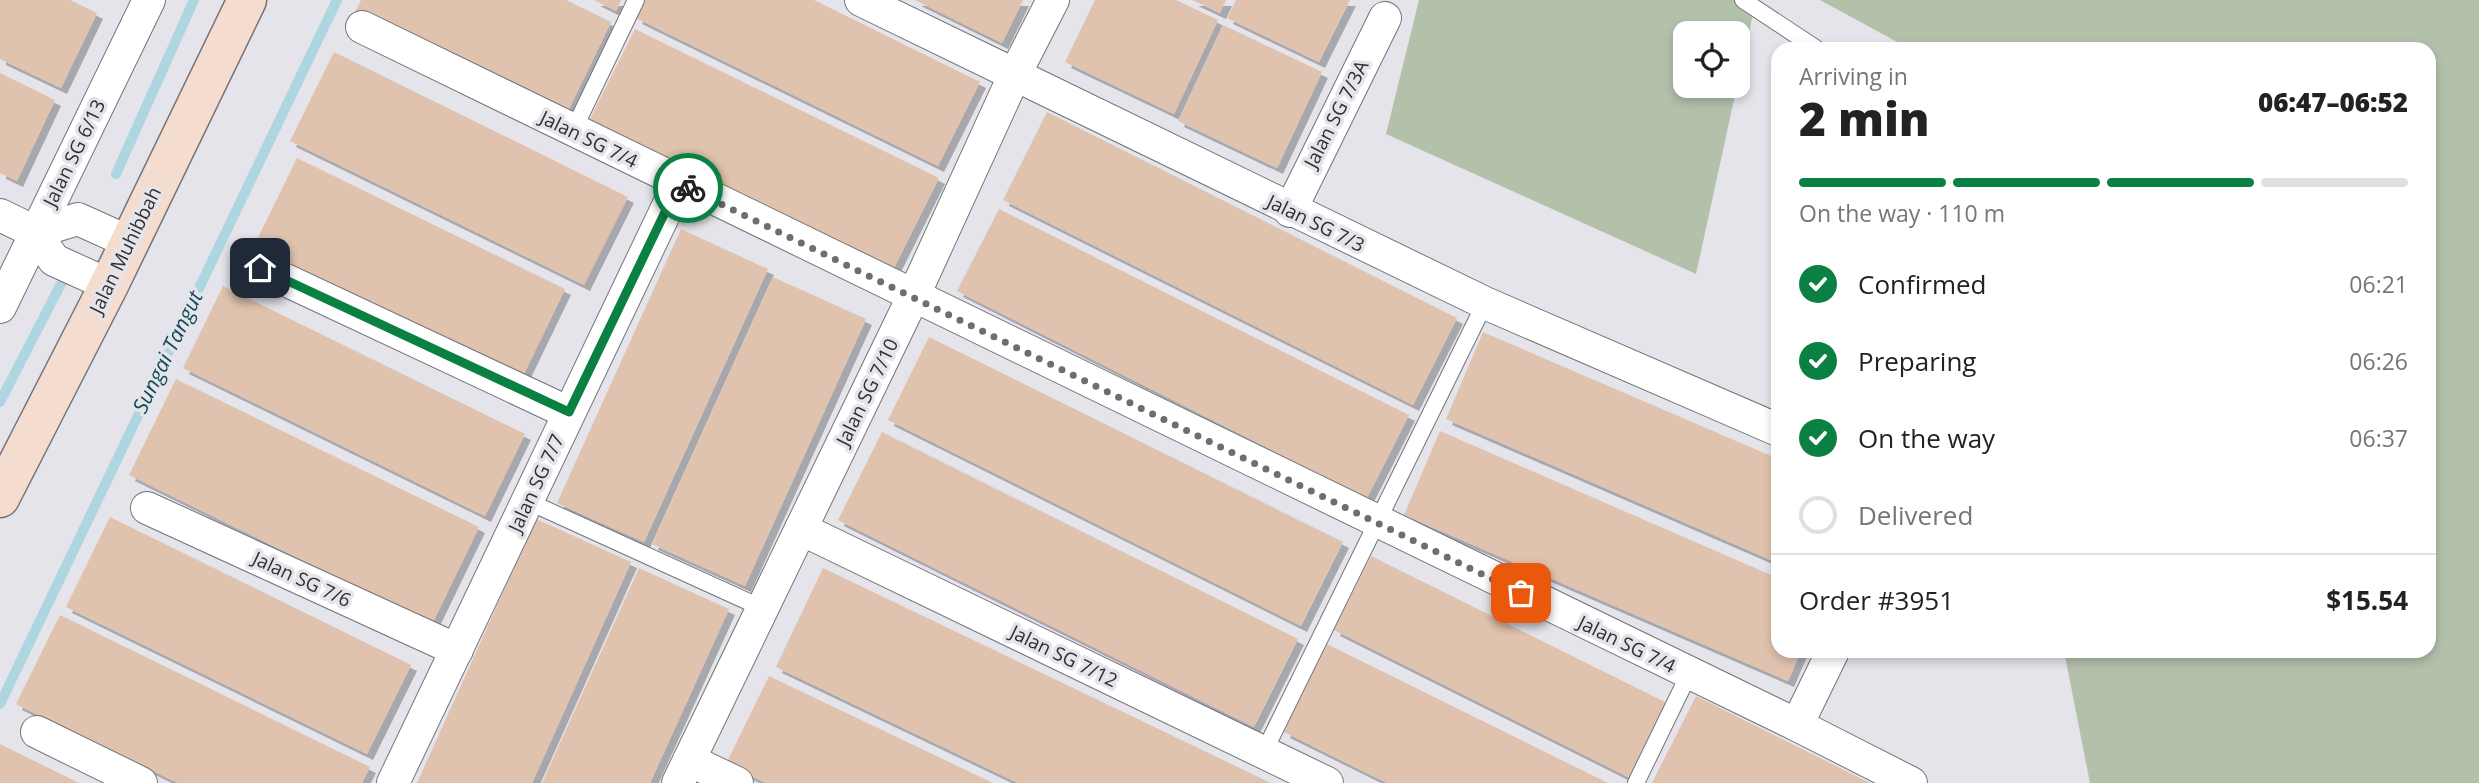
<!DOCTYPE html>
<html lang="en">
<head>
<meta charset="utf-8">
<style>
  :root { --surface:#fff; --page:#f2f2f2; --text:#222; --muted:#767676; --line:#e0e0e0; --accent:#0b8043 }
  body { margin:0; font-family:"Open Sans",sans-serif; background:var(--page); color:var(--text); height:100vh; display:flex; flex-direction:column; font-size:26px; white-space:nowrap }
  * { box-sizing:border-box; margin:0 }
  p { font-size:23px; color:var(--muted) }
  .icon { flex:none; width:38px; height:38px; fill:none; stroke:currentColor; stroke-width:2; stroke-linecap:round; stroke-linejoin:round }
  .map { position:relative; flex:1; overflow:hidden }
  .details { position:absolute; left:1771px; top:42px; width:665px; height:616px; display:flex; flex-direction:column; background:var(--surface); border-radius:21px; box-shadow:0 4px 10px #0003 }
  .details>* { flex:none }
  .buttons { position:absolute; left:1673px; top:21px; display:grid; gap:14px }
  .buttons a { display:grid; place-items:center; width:77px; height:77px; border-radius:14px; background:var(--surface); box-shadow:0 4px 10px #0003; font-size:35px }
  .pin { position:absolute; display:grid; place-items:center; width:60px; height:60px; color:#fff; margin:-30px; border-radius:14px; box-shadow:0 4px 10px #0006 }
  .courier { position:absolute; display:grid; place-items:center; width:70px; height:70px; margin:-35px; border:5px solid #0b8043; border-radius:50%; background:#fff; color:#222; box-shadow:0 2px 9px #0007 }
  .summary em { font-style:normal; font-weight:800 }
  .summary div { display:flex; flex-direction:column-reverse }
  .summary { display:flex; align-items:center; justify-content:space-between; height:119px; padding:0 28px }
  h1 { font-size:46px; font-weight:800; line-height:52px }
  .bar { display:grid; grid-template-columns:repeat(4,1fr); gap:10px 7px; align-content:center; height:84px; padding:0 28px }
  .bar i { height:9px; border-radius:5px; background:var(--line) }
  .bar .active { background:var(--accent) }
  .bar p { grid-column:span 4 }
  .line { display:flex; align-items:center; gap:18px; padding:0 28px; border-top:2px solid var(--line) }
  .line div { flex:1 }
  ol { padding:0 28px; list-style:none }
  li { display:flex; align-items:center; gap:21px; height:77px }
  li p { margin-inline-start:auto }
  li .icon { padding:7px; border-radius:50%; background:var(--accent); color:#fff; stroke-width:4 }
  li:last-child { color:var(--muted) }
  li i { width:38px; height:38px; border:4px solid var(--line); border-radius:50% }
  .map>svg:first-child { display:block }
  .green { fill:#b3c0aa }
  .lines { fill:none; stroke-linecap:round; stroke-linejoin:round }
  .stream { stroke:#aed6e0; stroke-width:10 }
  .building { fill:#e0c3ae; filter:url(#shadow) }
  .lane-casing { stroke:#747479; stroke-width:18 }
  .street-casing { stroke:#747479; stroke-width:34 }
  .secondary-casing { stroke:#747479; stroke-width:41 }
  .lane { stroke:#fff; stroke-width:16 }
  .street { stroke:#fff; stroke-width:32 }
  .secondary { stroke:#f4dcce; stroke-width:38 }
  .done { stroke:#6e6e72; stroke-width:7; stroke-dasharray:0 12.6 }
  .route { stroke:#0b8043; stroke-width:9 }
  .labels { text-anchor:middle; stroke-width:7; stroke-linejoin:round; paint-order:stroke }
  .street-label { font-size:19px; fill:#2f2f31; stroke:#e4e4ea }
  .water-label { font-size:21px; font-style:italic; fill:#124a56; stroke:#e4e4ea }
</style>
</head>
<body>
<div class="map">
<svg width="2479" height="783" viewBox="0 0 2479 783">
  <defs>
    <filter id="shadow"><feDropShadow dx="6" dy="6" stdDeviation="0" flood-color="#0004"/></filter>
  </defs>
  <rect width="100%" height="100%" fill="#e4e4ea"/>
  <g class="green">
    <polygon points="1419,0 1756,0 1738,84 1738,33 1685,33 1685,86 1737,86 1696,274 1386,134"/>
    <polygon points="1820,0 2479,0 2479,783 2090,783 2064,651 2429,651 2429,49 1910,49"/>
  </g>
  <g class="lines">
    <g class="stream">
      <polyline points="116,174 194,0"/>
      <polyline points="0,402 63,280"/>
      <polyline points="0,704 337,0"/>
    </g>
  </g>
  <g class="building">
    <polygon points="0,0 70,0 97,13 61,88 0,59"/>
    <polygon points="361,0 566,0 611,22 566,115 355,12"/>
    <polygon points="594,0 621,0 616,11"/>
    <polygon points="645,0 814,0 980,82 938,166 636,18"/>
    <polygon points="915,0 1023,0 1002,43"/>
    <polygon points="1095,0 1176,0 1218,20 1174,114 1065,62"/>
    <polygon points="1192,0 1226,0 1220,13"/>
    <polygon points="1236,0 1350,0 1319,62 1227,18"/>
    <polygon points="1223,25 1322,72 1277,168 1178,121"/>
    <polygon points="635,29 939,178 891,274 587,125"/>
    <polygon points="334,52 628,197 584,285 290,141"/>
    <polygon points="0,73 55,100 17,181 0,173"/>
    <polygon points="1047,112 1457,318 1413,405 1003,200"/>
    <polygon points="297,158 565,289 520,382 252,250"/>
    <polygon points="999,209 1409,415 1367,498 957,291"/>
    <polygon points="681,229 768,269 644,542 557,503"/>
    <polygon points="773,277 866,319 745,586 652,544"/>
    <polygon points="223,286 525,434 485,516 183,368"/>
    <polygon points="1483,332 1778,459 1778,563 1446,419"/>
    <polygon points="929,337 1343,542 1301,626 888,420"/>
    <polygon points="176,379 479,527 432,624 129,475"/>
    <polygon points="1440,431 1778,578 1778,651 1801,651 1788,681 1404,515"/>
    <polygon points="882,432 1298,639 1254,727 838,520"/>
    <polygon points="110,517 411,665 367,754 66,607"/>
    <polygon points="536,519 631,562 532,783 417,783"/>
    <polygon points="1371,556 1667,703 1630,778 1334,630"/>
    <polygon points="639,568 729,609 650,783 542,783"/>
    <polygon points="823,568 1271,783 1018,783 776,667"/>
    <polygon points="60,615 370,767 362,783 178,783 16,704"/>
    <polygon points="1327,644 1608,783 1387,783 1284,732"/>
    <polygon points="769,676 993,783 766,783 726,764"/>
    <polygon points="1696,696 1870,783 1652,783"/>
    <polygon points="0,744 79,783 0,783"/>
  </g>
  <g class="lines">
    <defs>
      <g id="lane">
        <polyline points="1743,0 1817,49"/>
        <polyline points="573,131 636,0"/>
        <polyline points="527,501 762,608"/>
        <polyline points="1264,752 1485,303"/>
        <polyline points="1636,783 1689,674"/>
      </g>
      <g id="street">
        <polyline points="861,0 1485,303 1778,430"/>
        <polyline points="362,27 1797,725 1911,783"/>
        <polyline points="1290,211 1385,18"/>
        <polyline points="0,215 35,232 54,260 109,285"/>
        <polyline points="35,232 78,219 129,242"/>
        <polyline points="260,268 569,413"/>
        <polyline points="0,307 149,0"/>
        <polyline points="147,508 457,650"/>
        <polyline points="801,529 1327,783"/>
        <polyline points="1797,725 1833,651"/>
        <polyline points="37,732 141,783"/>
        <polyline points="689,760 737,783"/>
        <polyline points="393,783 679,183"/>
        <polyline points="678,783 913,297 1015,74 1053,0"/>
      </g>
      <polyline id="secondary" points="0,498 109,285 247,0"/>
    </defs>
    <use href="#lane" class="lane-casing"/>
    <use href="#street" class="street-casing"/>
    <use href="#secondary" class="secondary-casing"/>
    <use href="#lane" class="lane"/>
    <use href="#street" class="street"/>
    <use href="#secondary" class="secondary"/>
  </g>
  <g class="lines">
    <polyline class="done" points="688,188 1521,593"/>
    <polyline class="route" points="260,268 569,412 679,183 688,188"/>
  </g>
  <g class="labels">
    <g class="street-label">
      <text transform="translate(1336 114) rotate(-63)" y="7">Jalan SG 7/3A</text>
      <text transform="translate(589 139) rotate(26)" y="7">Jalan SG 7/4</text>
      <text transform="translate(74 153) rotate(-64)" y="7">Jalan SG 6/13</text>
      <text transform="translate(1316 223) rotate(26)" y="7">Jalan SG 7/3</text>
      <text transform="translate(125 250) rotate(-64)" y="7">Jalan Muhibbah</text>
      <text transform="translate(867 392) rotate(-64)" y="7">Jalan SG 7/10</text>
      <text transform="translate(536 483) rotate(-65)" y="7">Jalan SG 7/7</text>
      <text transform="translate(302 579) rotate(25)" y="7">Jalan SG 7/6</text>
      <text transform="translate(1627 644) rotate(26)" y="7">Jalan SG 7/4</text>
      <text transform="translate(1064 656) rotate(26)" y="7">Jalan SG 7/12</text>
    </g>
    <g class="water-label">
      <text transform="translate(168 352) rotate(-64)" y="7">Sungai Tangut</text>
    </g>
  </g>
</svg>
<div class="buttons">
<a><svg class="icon" aria-label="locate" viewBox="0 0 24 24"><circle cx="12" cy="12" r="6"/><path d="M12 2v4M12 18v4M2 12h4M18 12h4"/></svg></a>
</div>
<div class="pin" style="left:1521px;top:593px;background:#ea580c"><svg class="icon" aria-label="bag" viewBox="0 0 24 24"><path d="M5 8h14l-1 12H6zM9 8a3 3 0 0 1 6 0"/></svg></div>
<div class="pin" style="left:260px;top:268px;background:#1f2937"><svg class="icon" aria-label="home" viewBox="0 0 24 24"><path d="M3 11l9-7 9 7M6 9v11h12V9"/></svg></div>
<div class="courier" style="left:688px;top:188px"><svg class="icon" aria-label="bike" viewBox="0 0 24 24"><circle cx="6" cy="16" r="4"/><circle cx="18" cy="16" r="4"/><path d="M6 16l4-8h5l3 8M10 8l3 8H6M13 5h3"/></svg></div>
<section class="details">
<div class="summary"><div><h1>2 min</h1><p>Arriving in</p></div><em>06:47–06:52</em></div>
<div class="bar"><i class="active"></i><i class="active"></i><i class="active"></i><i></i><p>On the way · 110 m</p></div>
<ol>
<li><svg class="icon" aria-label="check" viewBox="0 0 24 24"><path d="M5 12l5 5 9-10"/></svg>Confirmed<p>06:21</p></li>
<li><svg class="icon" aria-label="check" viewBox="0 0 24 24"><path d="M5 12l5 5 9-10"/></svg>Preparing<p>06:26</p></li>
<li><svg class="icon" aria-label="check" viewBox="0 0 24 24"><path d="M5 12l5 5 9-10"/></svg>On the way<p>06:37</p></li>
<li><i></i>Delivered</li>
</ol>
<div class="line" style="height:91px"><div>Order #3951</div><b>$15.54</b></div>
</section>
</div>
</body>
</html>
